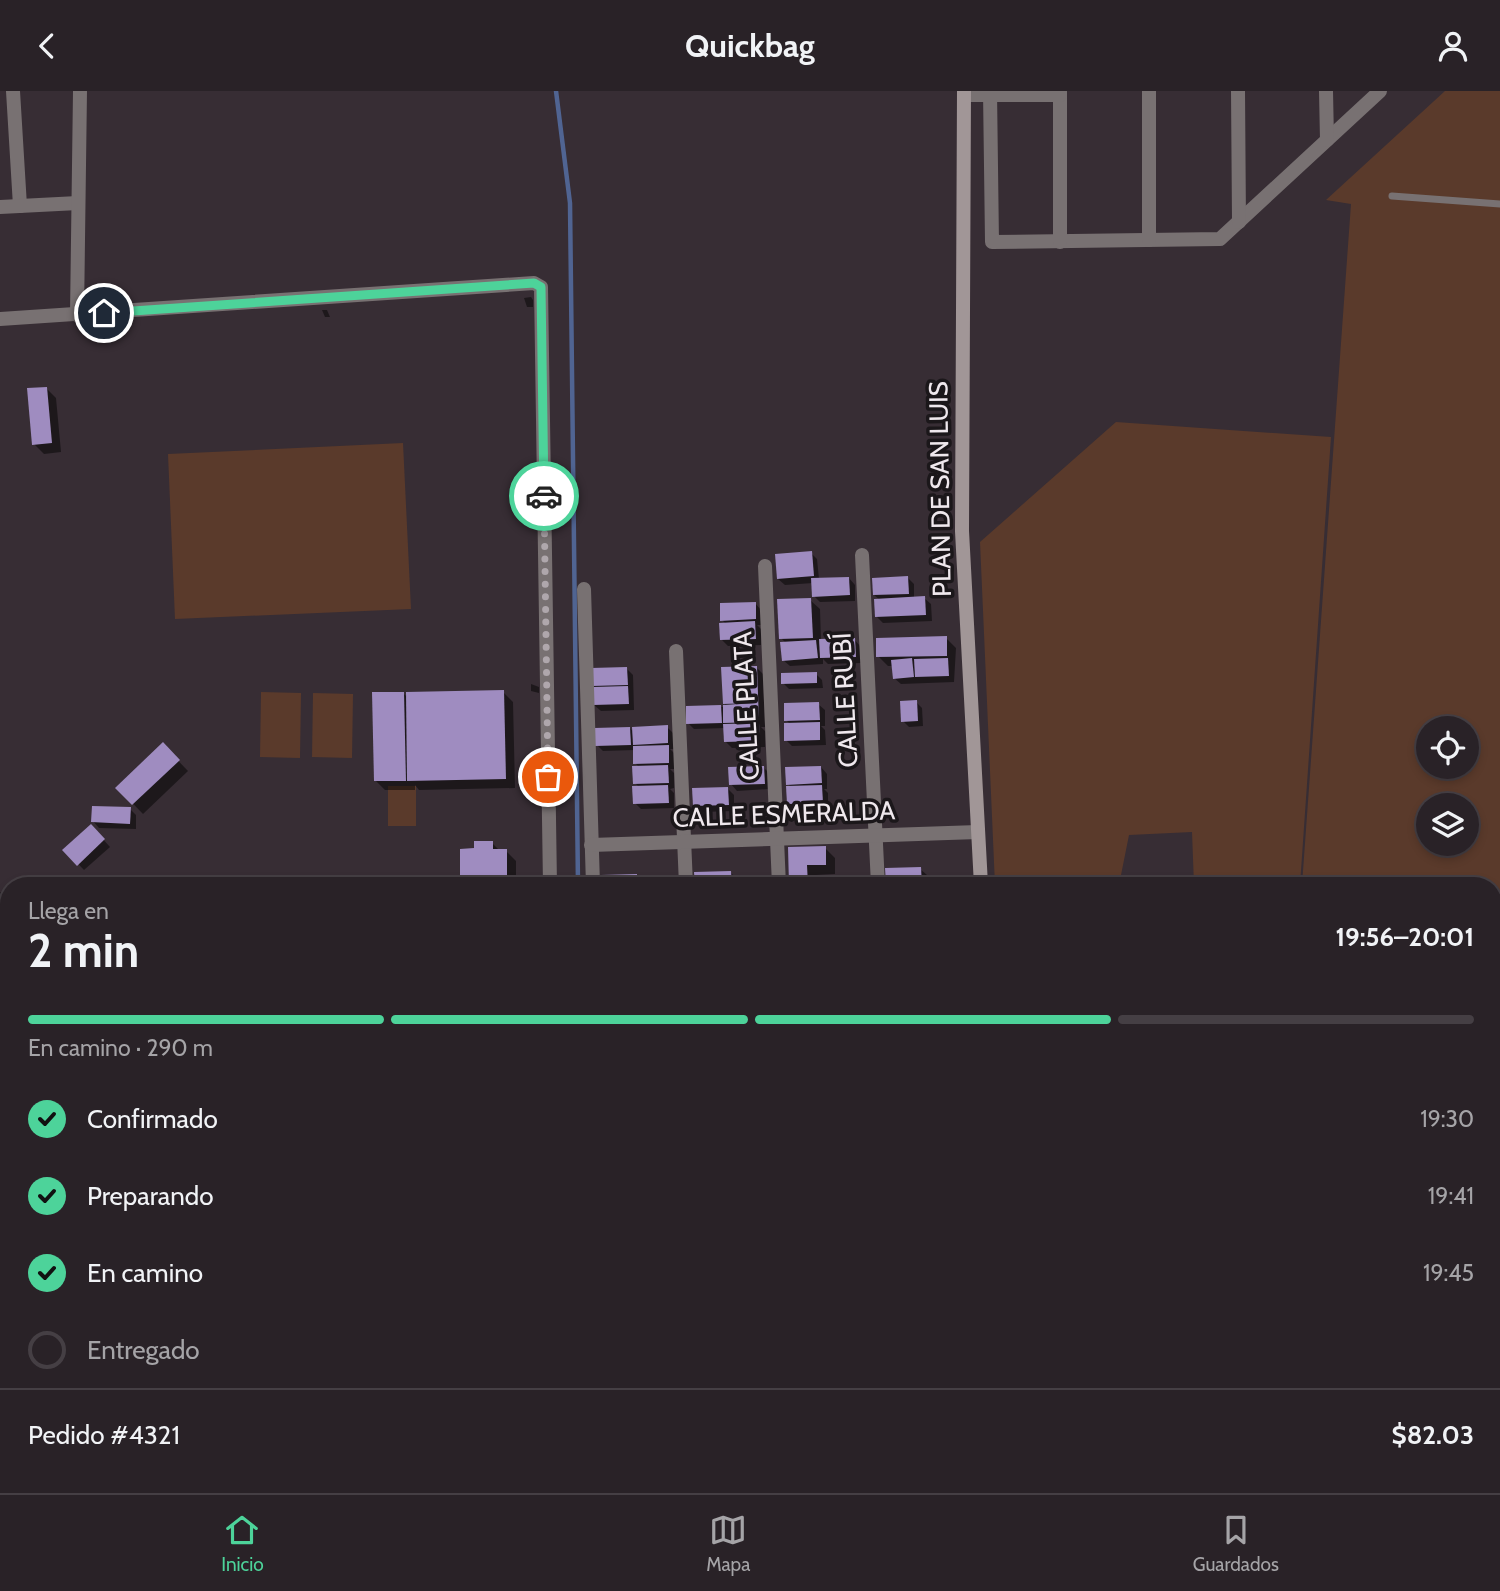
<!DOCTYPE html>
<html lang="es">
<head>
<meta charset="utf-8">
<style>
  :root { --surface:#292227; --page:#352f33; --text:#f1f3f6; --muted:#a5a4a7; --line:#453f44; --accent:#4dd39a }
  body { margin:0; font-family:Cabin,sans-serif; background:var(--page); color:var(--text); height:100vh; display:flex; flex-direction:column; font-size:26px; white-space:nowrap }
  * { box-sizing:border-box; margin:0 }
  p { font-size:23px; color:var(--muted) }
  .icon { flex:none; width:38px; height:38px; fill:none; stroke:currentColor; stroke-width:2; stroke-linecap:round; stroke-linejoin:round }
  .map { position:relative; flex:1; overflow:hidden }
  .drawer { position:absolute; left:0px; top:786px; width:1502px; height:618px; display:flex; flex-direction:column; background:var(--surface); border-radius:28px 28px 0 0; box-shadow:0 4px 10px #0003,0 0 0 2px var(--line) }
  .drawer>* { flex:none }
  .controls { position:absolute; left:1416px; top:625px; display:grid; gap:14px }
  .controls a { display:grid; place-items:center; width:63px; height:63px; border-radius:50%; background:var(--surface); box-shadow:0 4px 10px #0003,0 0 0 2px var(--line); font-size:35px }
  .pin { position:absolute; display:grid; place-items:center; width:60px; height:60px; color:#fff; margin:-30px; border:4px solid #fff; border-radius:50%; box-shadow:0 2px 7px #0007 }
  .courier { position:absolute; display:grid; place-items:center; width:70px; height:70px; margin:-35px; border:5px solid #4dd39a; border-radius:50%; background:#fff; color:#222; box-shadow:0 2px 9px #0007 }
  .summary em { font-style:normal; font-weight:800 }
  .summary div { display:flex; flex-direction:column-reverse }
  .summary { display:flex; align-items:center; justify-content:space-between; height:119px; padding:0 28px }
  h1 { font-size:46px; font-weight:800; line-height:52px }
  .bar { display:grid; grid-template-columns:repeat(4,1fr); gap:10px 7px; align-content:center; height:84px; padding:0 28px }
  .bar i { height:9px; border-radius:5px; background:var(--line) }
  .bar .current { background:var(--accent) }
  .bar p { grid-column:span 4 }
  .line { display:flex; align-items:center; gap:18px; padding:0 28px; border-top:2px solid var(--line) }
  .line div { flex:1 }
  ol { padding:0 28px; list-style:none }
  li { display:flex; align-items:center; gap:21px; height:77px }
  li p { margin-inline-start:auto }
  li .icon { padding:7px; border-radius:50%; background:var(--accent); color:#111; stroke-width:4 }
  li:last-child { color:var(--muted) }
  li i { width:38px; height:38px; border:4px solid var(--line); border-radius:50% }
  header { display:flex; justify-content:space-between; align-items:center; height:91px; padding:0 28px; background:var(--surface); font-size:32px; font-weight:800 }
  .dock { display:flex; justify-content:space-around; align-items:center; height:98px; border-top:2px solid var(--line); background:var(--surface); font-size:19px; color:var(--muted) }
  .dock a { display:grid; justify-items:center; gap:4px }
  .dock .current { color:var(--accent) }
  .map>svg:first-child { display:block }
  .green { fill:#5a3a2b; fill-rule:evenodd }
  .shadow { fill:#0007 }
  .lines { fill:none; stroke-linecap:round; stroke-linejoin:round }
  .stream { stroke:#506492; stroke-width:4.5 }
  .building { fill:#9f8cc0 }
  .lane { stroke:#787172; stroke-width:7 }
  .street { stroke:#787172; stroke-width:14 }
  .secondary { stroke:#a19697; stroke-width:14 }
  .primary { stroke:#c0b2b3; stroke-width:18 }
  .done { stroke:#afa7ac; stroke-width:7; stroke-dasharray:0 12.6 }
  .route { stroke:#4dd39a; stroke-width:9 }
  .labels { text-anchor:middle; stroke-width:7; stroke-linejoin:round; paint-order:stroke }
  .street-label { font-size:26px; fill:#efe8ed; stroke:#1b171a }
</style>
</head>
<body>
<header><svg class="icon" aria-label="back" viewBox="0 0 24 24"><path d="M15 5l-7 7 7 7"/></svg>Quickbag<svg class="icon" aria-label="person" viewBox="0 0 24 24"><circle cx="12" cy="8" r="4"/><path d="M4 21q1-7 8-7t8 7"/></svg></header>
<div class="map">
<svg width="1500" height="1402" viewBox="0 0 1500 1402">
  <rect width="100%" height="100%" fill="#372d34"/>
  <g class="green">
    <path d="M1445,0H1500V1239H1493V794H1302L1351,113L1326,109ZM1428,637H1466V676H1428ZM1428,714H1466V752H1428Z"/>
    <polygon points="1116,331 1331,346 1300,794 1194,794 1192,741 1129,744 1119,794 1096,794 1079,788 1075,794 995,794 980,451"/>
    <polygon points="403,352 411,518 175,528 168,363"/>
    <polygon points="261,601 301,602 300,667 260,666"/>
    <polygon points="313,602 353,603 352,667 312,666"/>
    <rect x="388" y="695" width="28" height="40"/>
  </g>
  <g class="shadow">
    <polygon points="531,206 533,209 533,216 527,216 524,207"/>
    <polygon points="322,219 327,219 330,226 325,226"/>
    <polygon points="98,233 103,233 106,240 101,240"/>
    <polygon points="46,297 56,307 61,361 44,363 34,353"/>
    <polygon points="527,393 534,393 536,395 536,402 530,403 527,400"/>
    <polygon points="811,462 817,468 819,488 849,487 855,494 855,510 820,511 814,505 813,492 785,494 778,488"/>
    <polygon points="908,487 914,493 914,507 924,507 931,513 932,530 883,532 877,526 880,509 874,504"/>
    <polygon points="810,509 820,518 821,550 854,548 860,555 861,572 828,573 823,568 823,573 790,575 783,569 786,552 781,547"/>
    <polygon points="755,512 761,519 762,534 757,534 761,538 761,554 728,555 722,549 726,533 722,529"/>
    <polygon points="946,547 956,557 954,591 901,593 894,587 893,575 888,575 878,565"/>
    <polygon points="757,577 763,583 765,636 761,636 765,640 765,656 732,657 726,651 725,637 694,638 688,632 687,616 725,616 723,578"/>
    <polygon points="627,578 633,584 634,619 601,620 594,614 593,579"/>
    <polygon points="816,583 822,589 823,597 789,598 783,592"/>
    <polygon points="531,593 539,596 539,602 531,600"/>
    <polygon points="503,601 513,611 515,697 419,699 415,694 415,699 385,699 375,689 404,603 408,607"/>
    <polygon points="916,611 922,617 923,635 909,636 903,630"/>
    <polygon points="818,613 825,619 825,635 821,635 825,639 826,654 792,655 786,649 790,633 786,629"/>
    <polygon points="667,636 673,642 674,658 670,658 674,662 675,678 670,678 674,682 674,697 670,698 674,702 674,717 641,718 635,712 639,696 635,692 639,676 635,672 635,659 603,660 597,654 630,637 634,642"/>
    <polygon points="163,654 188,680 143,723 118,697"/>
    <polygon points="821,676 827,683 827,698 824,698 828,702 828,718 795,719 789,713 792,697 788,693"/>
    <polygon points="764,677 770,683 770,698 737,700 731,693"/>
    <polygon points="728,698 734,704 734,720 701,721 695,715"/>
    <polygon points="130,718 136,724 136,738 99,737 93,730"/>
    <polygon points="91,735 110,756 84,779 65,759"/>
    <polygon points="492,752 500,760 506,760 516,770 516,794 462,794 461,759 476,759"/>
    <polygon points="825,757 835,767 835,783 816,784 816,794 791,794 790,758"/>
    <polygon points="920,778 927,784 927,794 888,794 887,779"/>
    <polygon points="731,782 737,788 737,794 696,794 696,783"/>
    <polygon points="636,785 642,794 603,794 603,786"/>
    <polygon points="429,787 437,794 398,794 413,794"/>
    <polygon points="0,801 9,807 9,876 0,867"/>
    <polygon points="0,973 9,974 9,1007 0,1007"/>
    <polygon points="1493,1246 1500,1246 1500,1292 1493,1290"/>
    <polygon points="111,1395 181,1395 180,1402 110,1402"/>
    <polygon points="397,1395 456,1395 447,1402 397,1402"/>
    <rect x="543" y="1395" width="17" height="7"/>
  </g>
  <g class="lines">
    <g class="stream">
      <polyline points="556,0 570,112 578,794"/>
      <polyline points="584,1395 584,1402"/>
    </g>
  </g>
  <g class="building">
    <polygon points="47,296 52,352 32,354 27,297"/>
    <polygon points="812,460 814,485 777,488 775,463"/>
    <polygon points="908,485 909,503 873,504 872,487"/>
    <polygon points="849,486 850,504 812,506 811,487"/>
    <polygon points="925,505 926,524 875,526 874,508"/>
    <polygon points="811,507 813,547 779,548 777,508"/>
    <polygon points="756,511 756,528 720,530 720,512"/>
    <polygon points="755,530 756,548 720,549 719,532"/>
    <polygon points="947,545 947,565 876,566 876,547"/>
    <polygon points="855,547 856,566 820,567 819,548"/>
    <polygon points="816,549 818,567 782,570 780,551"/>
    <polygon points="912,567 914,586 893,588 891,569"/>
    <polygon points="948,567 949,585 915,586 914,568"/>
    <polygon points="757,575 759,631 723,632 723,614 755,612 723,613 721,576"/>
    <polygon points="627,576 628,594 592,595 591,577"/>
    <polygon points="817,581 817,592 781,593 781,582"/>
    <polygon points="628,595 629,613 593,614 592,596"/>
    <polygon points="504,599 506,688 407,690 406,601"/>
    <polygon points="372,601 404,601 406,690 374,690"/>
    <polygon points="917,609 918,630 901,631 900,610"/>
    <polygon points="819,611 820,629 784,630 784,612"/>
    <polygon points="721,614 722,632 686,633 686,615"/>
    <polygon points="820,631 820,649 784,650 784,632"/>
    <polygon points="759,632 760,650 724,651 723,633"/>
    <polygon points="668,634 668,652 633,654 632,636"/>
    <polygon points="630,636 631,654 595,655 594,637"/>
    <polygon points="163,651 180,669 132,714 115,697"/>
    <polygon points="669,654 669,672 633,673 633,655"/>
    <polygon points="668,674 669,692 633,693 632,675"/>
    <polygon points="764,675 765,693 729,694 728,676"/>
    <polygon points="821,675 822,692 786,694 785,676"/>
    <polygon points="668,694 669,712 633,713 632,695"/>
    <polygon points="822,694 823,712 787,713 786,695"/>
    <polygon points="728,696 729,714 693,715 692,697"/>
    <polygon points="92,715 131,716 130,733 91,731"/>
    <polygon points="91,733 105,748 77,775 62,759"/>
    <polygon points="474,750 493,750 493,758 507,758 507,794 460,794 460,758 474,757"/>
    <polygon points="826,755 826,774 807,774 808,794 789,794 788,756"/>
    <polygon points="921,776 922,794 886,794 885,777"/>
    <polygon points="731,780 732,794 695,794 694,781"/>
    <polygon points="637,783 637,794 601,794 601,784"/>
    <rect x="411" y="785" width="19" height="9"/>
    <rect x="0" y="806" width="9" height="61"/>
    <rect x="0" y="972" width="9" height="26"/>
    <polygon points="9,1079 9,1104 2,1104 5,1081"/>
    <polygon points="1493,1244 1500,1245 1500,1253 1497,1253 1495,1287 1493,1287"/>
    <polygon points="109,1395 167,1395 166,1402 108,1402"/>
    <polygon points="395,1395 428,1395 419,1402 395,1402"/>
  </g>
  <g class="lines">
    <g class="lane">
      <polyline points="1392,105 1500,113"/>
      <polyline points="187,1402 188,1395"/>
    </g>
    <g class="street">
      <polyline points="13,0 20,115"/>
      <polyline points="990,0 992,151 1220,148 1380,0"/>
      <polyline points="1060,0 1060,151"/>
      <polyline points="1149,0 1149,149"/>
      <polyline points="1238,0 1239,131"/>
      <polyline points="1326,0 1327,49"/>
      <polyline points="964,4 1060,4"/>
      <polyline points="0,116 78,112"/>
      <polyline points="77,224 80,0"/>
      <polyline points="0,228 534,192 541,196 550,794"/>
      <polyline points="862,464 878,794"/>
      <polyline points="765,475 779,794"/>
      <polyline points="584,498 593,794"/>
      <polyline points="676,560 686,794"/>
      <polyline points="591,754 978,741"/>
      <polyline points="0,1196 9,1196"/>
      <polyline points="0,1340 2,1301"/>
      <polyline points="0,1355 9,1356"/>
      <polyline points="353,1395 354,1402"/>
      <polyline points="704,1395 704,1402"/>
      <polyline points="1450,1395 1450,1402"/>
      <polyline points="62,1402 62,1395"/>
      <polyline points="829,1402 829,1395"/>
      <polyline points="1463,1402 1465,1395"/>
    </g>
    <g class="secondary">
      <polyline points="964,0 962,440 981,794"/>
      <polyline points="564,1395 564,1402"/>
      <polyline points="1015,1395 1015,1402"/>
      <polyline points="256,1402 257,1395"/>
      <polyline points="603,1402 603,1395"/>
    </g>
    <g class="primary">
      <polyline points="0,1218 9,1219"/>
      <polyline points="0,1269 9,1269"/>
      <polyline points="1493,1323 1500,1324"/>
      <polyline points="1493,1371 1500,1372"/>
    </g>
  </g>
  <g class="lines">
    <polyline class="done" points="544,405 548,686"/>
    <polyline class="route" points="104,222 534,192 541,196 544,405"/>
  </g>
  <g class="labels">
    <g class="street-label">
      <text transform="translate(940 398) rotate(-91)" y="9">PLAN DE SAN LUIS</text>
      <text transform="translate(845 609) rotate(-93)" y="9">CALLE RUBÍ</text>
      <text transform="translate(746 615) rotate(-93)" y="9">CALLE PLATA</text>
      <text transform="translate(784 723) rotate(-2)" y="9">CALLE ESMERALDA</text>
    </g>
  </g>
</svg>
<div class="controls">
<a><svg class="icon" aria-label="locate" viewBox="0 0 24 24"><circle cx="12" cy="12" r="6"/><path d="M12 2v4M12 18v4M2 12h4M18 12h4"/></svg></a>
<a><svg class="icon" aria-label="layers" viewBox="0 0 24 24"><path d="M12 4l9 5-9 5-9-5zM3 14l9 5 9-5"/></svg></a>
</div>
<div class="pin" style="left:548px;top:686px;background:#ea580c"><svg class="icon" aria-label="bag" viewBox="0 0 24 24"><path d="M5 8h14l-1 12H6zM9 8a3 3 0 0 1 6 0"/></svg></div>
<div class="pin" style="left:104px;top:222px;background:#1f2937"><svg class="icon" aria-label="home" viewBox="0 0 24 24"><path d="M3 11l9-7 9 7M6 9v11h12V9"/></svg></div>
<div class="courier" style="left:544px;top:405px"><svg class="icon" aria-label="car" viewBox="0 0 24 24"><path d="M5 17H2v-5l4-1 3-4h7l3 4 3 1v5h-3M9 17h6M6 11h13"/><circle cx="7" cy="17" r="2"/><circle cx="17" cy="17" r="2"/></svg></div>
<section class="drawer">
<div class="summary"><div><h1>2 min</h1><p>Llega en</p></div><em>19:56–20:01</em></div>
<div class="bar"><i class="current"></i><i class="current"></i><i class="current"></i><i></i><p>En camino · 290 m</p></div>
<ol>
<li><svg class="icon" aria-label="check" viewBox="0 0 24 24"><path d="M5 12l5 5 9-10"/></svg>Confirmado<p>19:30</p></li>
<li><svg class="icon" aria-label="check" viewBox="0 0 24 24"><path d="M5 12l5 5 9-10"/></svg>Preparando<p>19:41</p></li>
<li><svg class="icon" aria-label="check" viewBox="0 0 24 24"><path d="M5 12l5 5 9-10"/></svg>En camino<p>19:45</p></li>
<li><i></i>Entregado</li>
</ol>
<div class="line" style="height:91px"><div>Pedido #4321</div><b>$82.03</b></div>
</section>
</div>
<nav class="dock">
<a class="current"><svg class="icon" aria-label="home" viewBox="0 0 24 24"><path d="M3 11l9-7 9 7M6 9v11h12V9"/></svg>Inicio</a>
<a><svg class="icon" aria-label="map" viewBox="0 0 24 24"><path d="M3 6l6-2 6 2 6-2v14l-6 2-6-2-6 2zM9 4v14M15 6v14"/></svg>Mapa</a>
<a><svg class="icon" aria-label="saved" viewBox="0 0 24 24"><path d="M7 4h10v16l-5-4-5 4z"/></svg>Guardados</a>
</nav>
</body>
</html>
